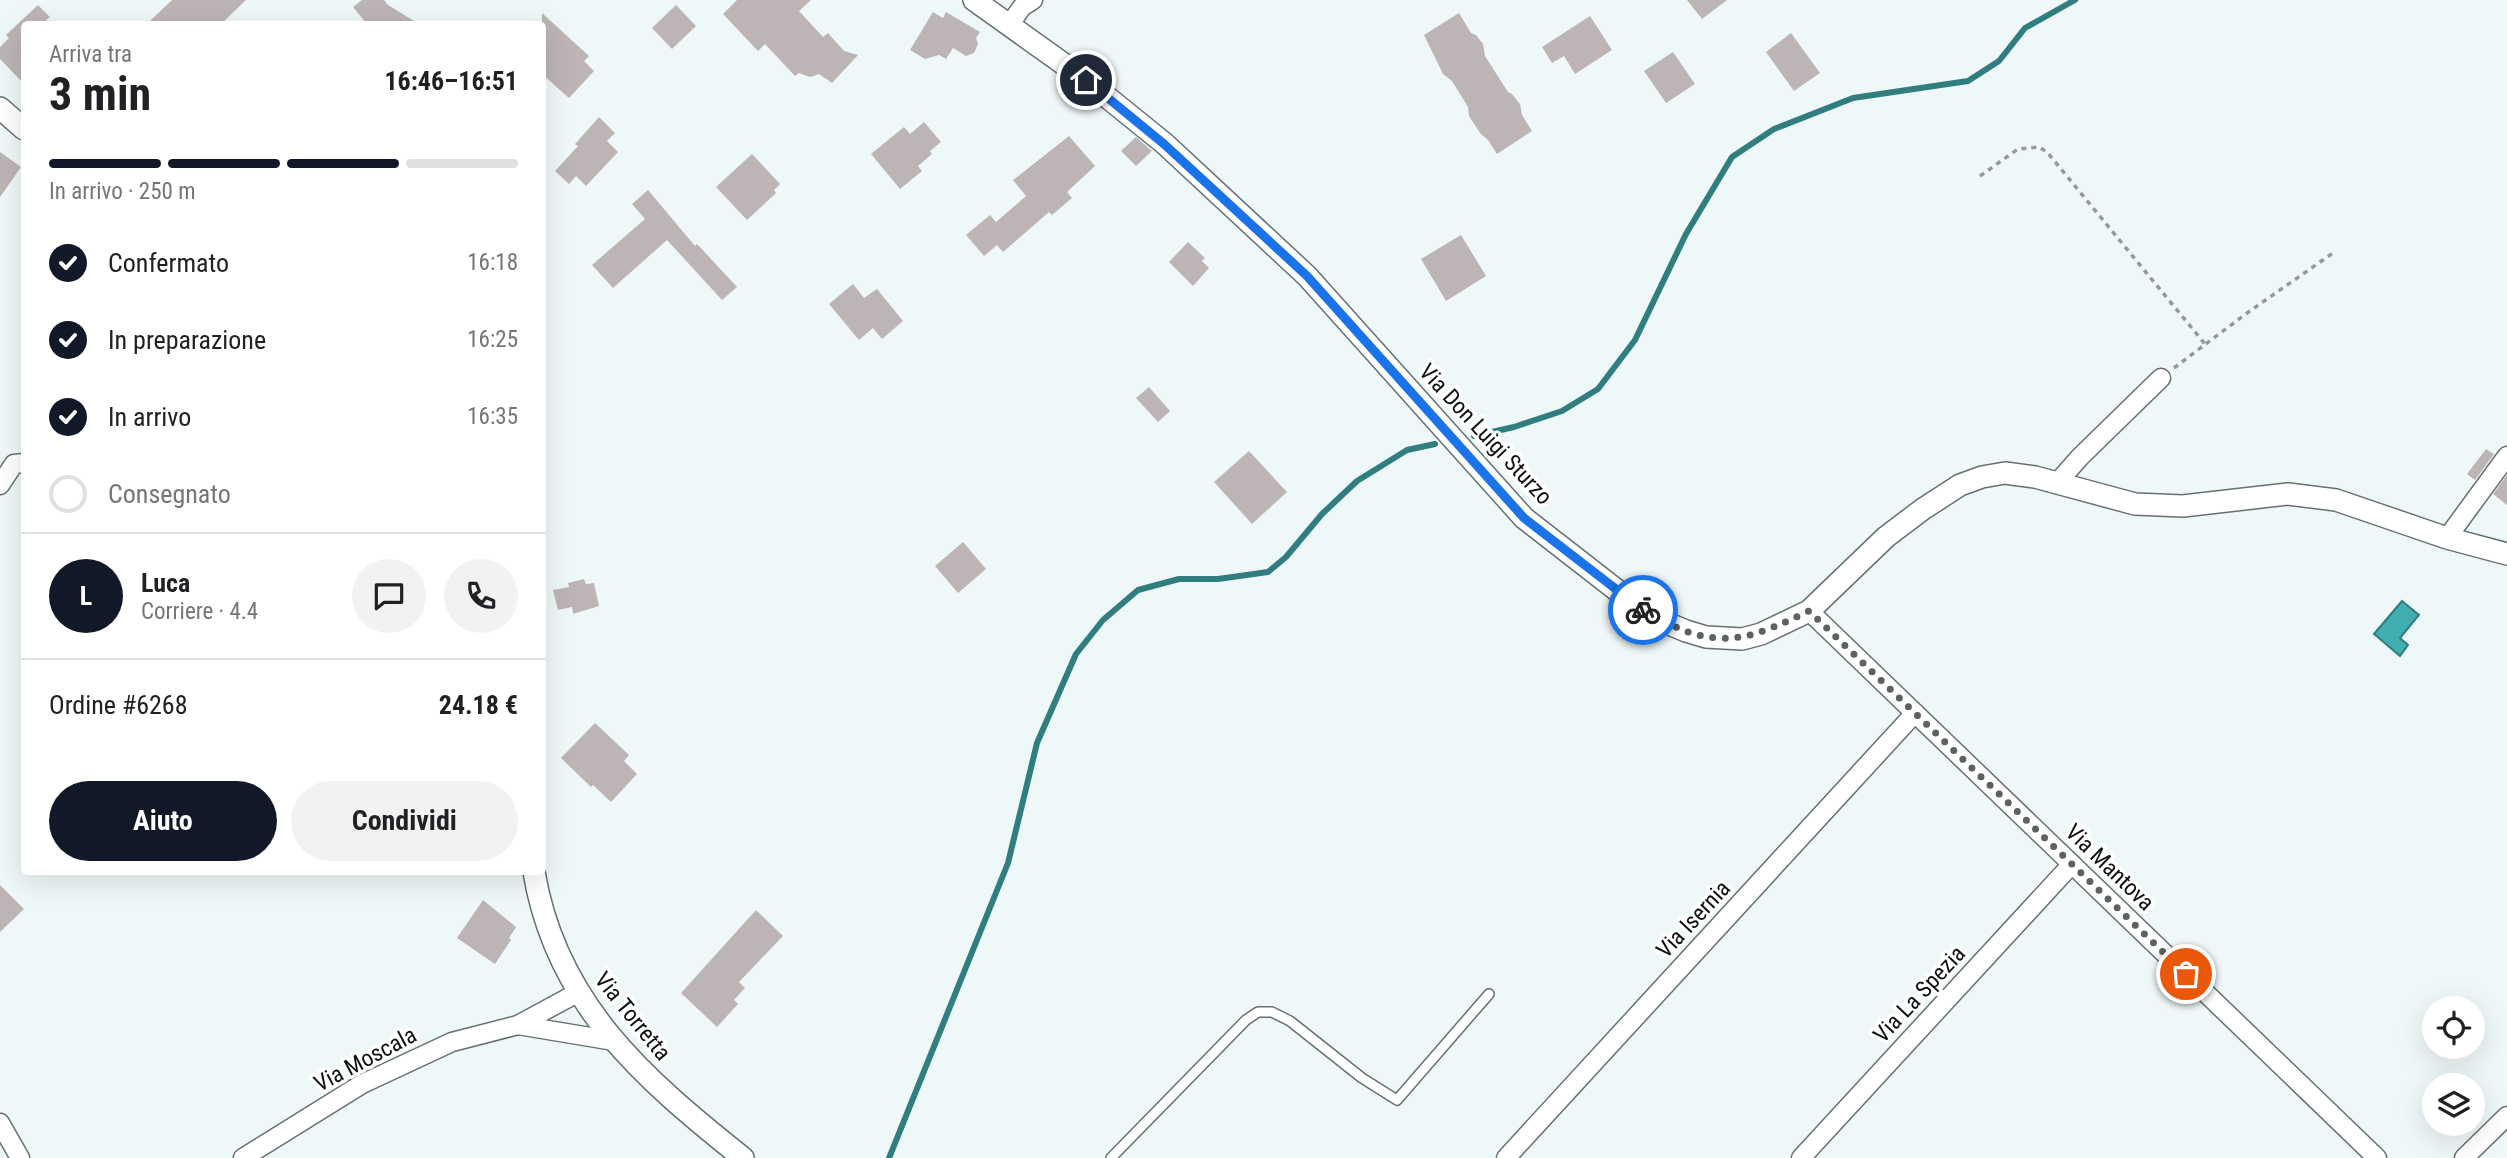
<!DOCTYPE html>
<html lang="it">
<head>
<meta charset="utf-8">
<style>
  :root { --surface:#fff; --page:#f2f2f2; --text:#202124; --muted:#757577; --line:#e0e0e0; --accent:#111827 }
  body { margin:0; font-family:"Roboto Condensed",sans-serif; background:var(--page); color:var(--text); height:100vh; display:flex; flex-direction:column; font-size:26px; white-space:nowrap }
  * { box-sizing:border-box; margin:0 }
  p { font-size:23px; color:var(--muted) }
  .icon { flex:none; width:38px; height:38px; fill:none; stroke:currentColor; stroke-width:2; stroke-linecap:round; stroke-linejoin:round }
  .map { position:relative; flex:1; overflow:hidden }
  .sheet { position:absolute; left:21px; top:21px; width:525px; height:854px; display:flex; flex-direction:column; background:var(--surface); border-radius:7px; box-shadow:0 7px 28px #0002 }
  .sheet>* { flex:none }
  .tools { position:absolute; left:2422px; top:996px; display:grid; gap:14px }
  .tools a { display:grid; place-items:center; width:63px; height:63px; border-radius:50%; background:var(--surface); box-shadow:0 7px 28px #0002; font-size:35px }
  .pin { position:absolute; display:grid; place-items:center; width:60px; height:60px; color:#fff; margin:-30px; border:4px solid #fff; border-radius:50%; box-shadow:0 2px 7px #0007 }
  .courier { position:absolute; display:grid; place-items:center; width:70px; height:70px; margin:-35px; border:5px solid #1a73e8; border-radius:50%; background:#fff; color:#222; box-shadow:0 2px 9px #0007 }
  .headline em { font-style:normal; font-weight:700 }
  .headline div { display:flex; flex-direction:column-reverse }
  .headline { display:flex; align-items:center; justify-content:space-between; height:119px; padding:0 28px }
  h1 { font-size:46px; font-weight:700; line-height:52px }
  .bar { display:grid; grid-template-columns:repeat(4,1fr); gap:10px 7px; align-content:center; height:84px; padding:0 28px }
  .bar i { height:9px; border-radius:5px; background:var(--line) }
  .bar .current { background:var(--accent) }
  .bar p { grid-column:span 4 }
  .line { display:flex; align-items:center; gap:18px; padding:0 28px; border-top:2px solid var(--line) }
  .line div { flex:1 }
  .round { display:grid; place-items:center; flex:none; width:74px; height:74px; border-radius:37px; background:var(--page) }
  ol { padding:0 28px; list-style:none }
  li { display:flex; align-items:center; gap:21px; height:77px }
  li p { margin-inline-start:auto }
  li .icon { padding:7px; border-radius:50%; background:var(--accent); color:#fff; stroke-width:4 }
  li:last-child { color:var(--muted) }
  li i { width:38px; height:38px; border:4px solid var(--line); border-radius:50% }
  .action { display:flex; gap:14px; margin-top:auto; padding:14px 28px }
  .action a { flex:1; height:80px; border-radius:42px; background:var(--accent); color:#fff; font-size:28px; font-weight:700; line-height:80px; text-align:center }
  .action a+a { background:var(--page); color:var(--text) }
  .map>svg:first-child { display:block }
  .water { fill:#40adb1; stroke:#317e81; stroke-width:2 }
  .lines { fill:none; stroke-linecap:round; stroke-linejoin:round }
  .stream { stroke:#317e81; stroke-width:6 }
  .building { fill:#bdb5b5 }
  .service-casing { stroke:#677070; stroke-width:12 }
  .minor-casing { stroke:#677070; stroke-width:21 }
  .tertiary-casing { stroke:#677070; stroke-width:24 }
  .path { stroke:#949a9a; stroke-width:3.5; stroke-dasharray:5 5; stroke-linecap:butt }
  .service { stroke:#fff; stroke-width:9 }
  .minor { stroke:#fff; stroke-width:18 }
  .tertiary { stroke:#fff; stroke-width:21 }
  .done { stroke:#5c6161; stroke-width:7; stroke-dasharray:0 12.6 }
  .route { stroke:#1a73e8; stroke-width:9 }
  .labels { text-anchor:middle; stroke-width:7; stroke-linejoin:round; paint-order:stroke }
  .street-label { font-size:23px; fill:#0d1010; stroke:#fff }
</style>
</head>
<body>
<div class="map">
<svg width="2507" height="1158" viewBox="0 0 2507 1158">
  <rect width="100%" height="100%" fill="#eff8f8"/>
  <polygon class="water" points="2402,601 2419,615 2400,638 2408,645 2400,656 2374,634"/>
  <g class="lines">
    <g class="stream">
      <polyline points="1474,436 1514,427 1562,411 1598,389 1635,340 1686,234 1732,157 1774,129 1853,98 1968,81 1999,61 2025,28 2075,0"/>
      <polyline points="889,1158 1008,863 1037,743 1076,654 1103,620 1138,590 1179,579 1218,579 1268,572 1286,557 1322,514 1357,481 1407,450 1435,444"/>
    </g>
  </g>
  <g class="building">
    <polygon points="172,0 246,0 221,24 147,24"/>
    <polygon points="362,0 384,0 388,5 419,24 367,24 353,7"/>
    <polygon points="737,0 811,0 799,11 823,37 828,33 844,51 858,55 832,83 819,74 810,77 799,73 795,76 765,44 758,51 723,14"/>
    <polygon points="1687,0 1727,0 1702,19"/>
    <polygon points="38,5 50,17 42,24 24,24 24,84 0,59 0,47 9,38 6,35"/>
    <polygon points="676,5 696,26 672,49 652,28"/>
    <polygon points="933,12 943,18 946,12 980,32 976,38 978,44 974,53 966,56 953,48 946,59 939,55 925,59 910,50"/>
    <polygon points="542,13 589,56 584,61 594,71 569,98 542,74"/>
    <polygon points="1459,13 1471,33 1476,35 1483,44 1485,56 1508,92 1512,94 1520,104 1522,115 1532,131 1497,154 1488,140 1480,133 1469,116 1468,107 1452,81 1443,74 1424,35"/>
    <polygon points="1590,16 1612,50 1575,74 1564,56 1552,63 1542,47"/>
    <polygon points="1791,33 1820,73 1794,91 1766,52"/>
    <polygon points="1673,52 1695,84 1666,103 1644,71"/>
    <polygon points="599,117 615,133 607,141 618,152 586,186 576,176 569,184 555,171 578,146 575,144"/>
    <polygon points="924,122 941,142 930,151 932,154 918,166 922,171 900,189 871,154 904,127 910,134"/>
    <polygon points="1069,136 1095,166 1067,192 1072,198 1052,215 1049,212 1003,252 997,245 984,256 966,235 990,215 996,222 1026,196 1013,180"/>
    <polygon points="1136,137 1152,151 1136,166 1121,151"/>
    <polygon points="0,152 21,167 0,197"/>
    <polygon points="752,154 780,184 774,190 776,193 747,220 716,187"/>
    <polygon points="648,190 695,246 697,244 737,287 722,300 667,240 613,288 592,265 645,219 632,204"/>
    <polygon points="1461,235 1486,276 1446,301 1421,259"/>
    <polygon points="1188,242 1205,258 1202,261 1209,268 1193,286 1169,262"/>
    <polygon points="853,284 864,298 877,289 903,321 882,339 873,328 859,340 829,304"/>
    <polygon points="1149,387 1170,411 1158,422 1136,398"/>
    <polygon points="2486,449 2494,454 2475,480 2467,474"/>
    <polygon points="1249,451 1287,492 1252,524 1214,482"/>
    <polygon points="2507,475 2507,505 2493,494"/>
    <polygon points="963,542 986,569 958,593 935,566"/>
    <polygon points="584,579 586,584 594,583 599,606 573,614 572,607 558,610 553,590 569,587 568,583"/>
    <polygon points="595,723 629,755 624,761 637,774 611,802 593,785 591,787 561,758"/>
    <polygon points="0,885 24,909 0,932"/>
    <polygon points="483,900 516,927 509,938 511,940 495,964 457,938"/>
    <polygon points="756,910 783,936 739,982 745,988 734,1000 738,1004 717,1027 681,993"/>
  </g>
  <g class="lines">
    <defs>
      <polyline id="service" points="1111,1158 1246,1020 1258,1012 1272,1012 1290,1021 1362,1078 1397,1100 1489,994"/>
      <g id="minor">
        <polyline points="1010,24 1022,7 1033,0"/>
        <polyline points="2057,483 2080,457 2161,378"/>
        <polyline points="0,485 14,464 24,463"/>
        <polyline points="2447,538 2507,456"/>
        <polyline points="1809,611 2377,1158"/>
        <polyline points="518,1025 614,1041"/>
        <polyline points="0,1123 20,1158"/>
        <polyline points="243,1158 362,1084 452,1042 518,1025 579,992"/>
        <polyline points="1506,1158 1915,713"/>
        <polyline points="1801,1158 2072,864"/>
        <polyline points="2464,1158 2507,1116"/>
      </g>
      <g id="tertiary">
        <polyline points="974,0 1086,80 1165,144 1307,276 1524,518 1650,616 1686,631 1706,637 1742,639 1761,634 1809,611 1886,537 1923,509 1960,485 1982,477 2005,473 2035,477 2135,504 2183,506 2288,494 2336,500 2447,538 2507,554"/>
        <polyline points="0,108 24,129"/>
        <path d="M534,872C556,1004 644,1079 743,1158"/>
      </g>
    </defs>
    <use href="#service" class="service-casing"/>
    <use href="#minor" class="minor-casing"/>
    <use href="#tertiary" class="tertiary-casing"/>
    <g class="path">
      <polyline points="1980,176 2018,149 2039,147 2047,152 2205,344"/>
      <polyline points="2174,368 2247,313 2333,253"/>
    </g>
    <use href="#service" class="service"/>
    <use href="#minor" class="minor"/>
    <use href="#tertiary" class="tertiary"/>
  </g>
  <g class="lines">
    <path class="done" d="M1643,610C1653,619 1666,623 1678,628C1730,650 1762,633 1809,611L2186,974"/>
    <polyline class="route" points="1086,80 1164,144 1307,276 1524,518 1643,610"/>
  </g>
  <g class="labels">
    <g class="street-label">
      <text transform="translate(1486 434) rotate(47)" y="8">Via Don Luigi Sturzo</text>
      <text transform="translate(2110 867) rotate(44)" y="8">Via Mantova</text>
      <text transform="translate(1693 919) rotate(-47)" y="8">Via Isernia</text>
      <text transform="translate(1919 994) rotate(-47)" y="8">Via La Spezia</text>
      <text transform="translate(633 1016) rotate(51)" y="8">Via Torretta</text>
      <text transform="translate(365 1059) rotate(-28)" y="8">Via Moscala</text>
    </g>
  </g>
</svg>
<div class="tools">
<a><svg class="icon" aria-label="locate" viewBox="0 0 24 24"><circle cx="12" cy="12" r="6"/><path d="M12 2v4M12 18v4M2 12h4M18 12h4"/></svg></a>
<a><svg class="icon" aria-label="layers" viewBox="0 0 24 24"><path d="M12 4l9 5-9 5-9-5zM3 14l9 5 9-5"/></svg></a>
</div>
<div class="pin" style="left:2186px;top:974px;background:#ea580c"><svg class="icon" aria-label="bag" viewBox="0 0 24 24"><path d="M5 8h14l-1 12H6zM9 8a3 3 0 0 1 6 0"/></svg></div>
<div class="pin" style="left:1086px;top:80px;background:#1f2937"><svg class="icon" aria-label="home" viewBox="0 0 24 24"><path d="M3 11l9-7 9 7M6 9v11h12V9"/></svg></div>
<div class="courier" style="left:1643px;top:610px"><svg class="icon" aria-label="bike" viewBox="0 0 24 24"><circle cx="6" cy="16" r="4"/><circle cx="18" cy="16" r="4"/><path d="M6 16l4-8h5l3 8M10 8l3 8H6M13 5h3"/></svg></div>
<section class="sheet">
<div class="headline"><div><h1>3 min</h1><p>Arriva tra</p></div><em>16:46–16:51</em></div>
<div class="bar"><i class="current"></i><i class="current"></i><i class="current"></i><i></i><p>In arrivo · 250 m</p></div>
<ol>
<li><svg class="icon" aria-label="check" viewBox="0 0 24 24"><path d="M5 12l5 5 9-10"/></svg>Confermato<p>16:18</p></li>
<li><svg class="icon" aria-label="check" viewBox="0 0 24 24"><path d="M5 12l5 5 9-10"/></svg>In preparazione<p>16:25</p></li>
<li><svg class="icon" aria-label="check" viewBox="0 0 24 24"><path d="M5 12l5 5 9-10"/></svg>In arrivo<p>16:35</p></li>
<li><i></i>Consegnato</li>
</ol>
<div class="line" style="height:126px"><b class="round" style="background:var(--accent);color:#fff">L</b><div><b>Luca</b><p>Corriere · 4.4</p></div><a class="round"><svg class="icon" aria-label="chat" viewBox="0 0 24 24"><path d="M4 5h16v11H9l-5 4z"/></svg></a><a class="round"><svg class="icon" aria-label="phone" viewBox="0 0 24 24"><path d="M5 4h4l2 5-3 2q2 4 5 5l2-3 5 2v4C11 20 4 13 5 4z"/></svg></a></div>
<div class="line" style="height:91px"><div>Ordine #6268</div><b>24.18 €</b></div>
<div class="action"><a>Aiuto</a><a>Condividi</a></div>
</section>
</div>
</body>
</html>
